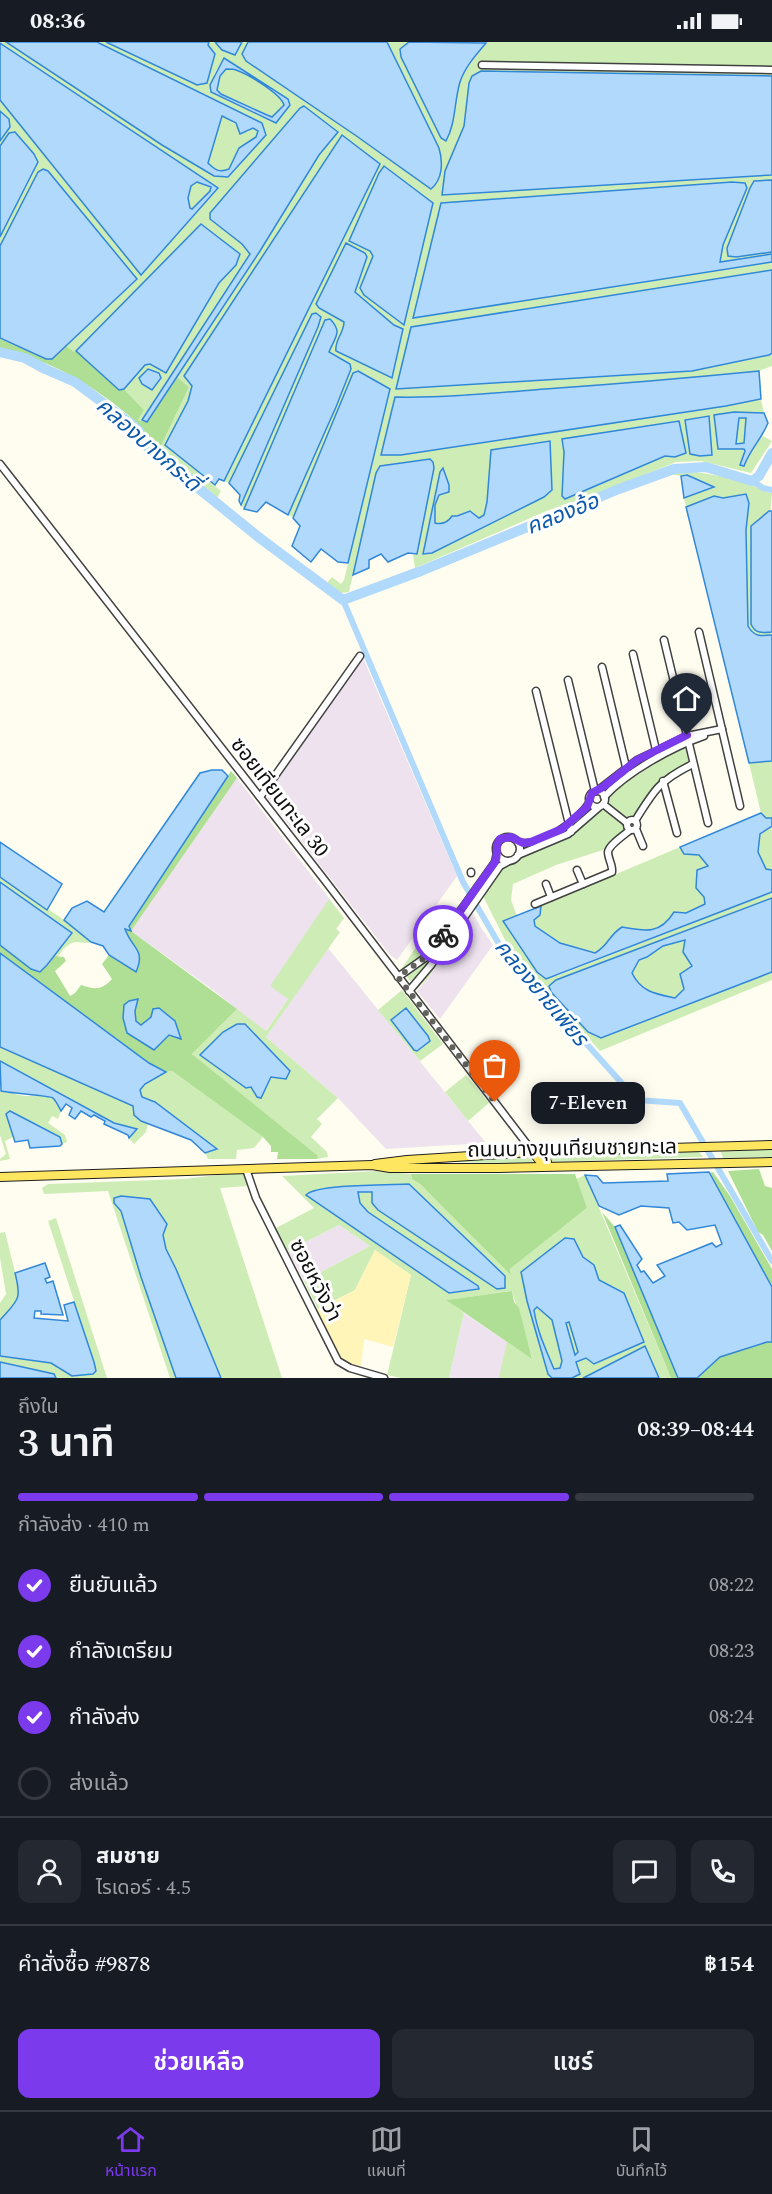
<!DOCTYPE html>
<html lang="th">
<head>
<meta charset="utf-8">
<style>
  :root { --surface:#171b24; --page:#242831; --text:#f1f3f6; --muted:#9ea1a6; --line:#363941; --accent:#7c3aed }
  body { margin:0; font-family:Spectral,"Noto Sans Thai",serif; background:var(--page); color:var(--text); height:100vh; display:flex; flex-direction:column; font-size:22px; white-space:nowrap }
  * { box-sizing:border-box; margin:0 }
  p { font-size:20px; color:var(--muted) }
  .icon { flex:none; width:33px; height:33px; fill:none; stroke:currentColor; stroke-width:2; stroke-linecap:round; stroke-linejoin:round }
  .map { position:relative; height:1336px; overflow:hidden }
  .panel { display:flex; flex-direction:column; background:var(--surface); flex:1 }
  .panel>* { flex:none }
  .pin { position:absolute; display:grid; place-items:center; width:51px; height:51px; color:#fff; margin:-62px -26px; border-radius:50% 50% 50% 0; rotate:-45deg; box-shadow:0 0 6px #0007 }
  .pin .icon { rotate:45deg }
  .courier { position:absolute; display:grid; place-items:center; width:60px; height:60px; margin:-30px; border:4px solid #7c3aed; border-radius:50%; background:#fff; color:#222; box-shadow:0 2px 8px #0007 }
  .bubble { position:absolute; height:42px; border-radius:12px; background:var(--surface); box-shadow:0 3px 15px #0003; font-size:20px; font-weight:600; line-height:42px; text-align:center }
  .overview em { font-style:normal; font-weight:600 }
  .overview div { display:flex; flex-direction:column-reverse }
  .overview { display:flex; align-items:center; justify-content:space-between; height:102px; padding:0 18px }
  h1 { font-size:39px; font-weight:600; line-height:45px }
  .bar { display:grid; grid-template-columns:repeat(4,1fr); gap:9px 6px; align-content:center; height:72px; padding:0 18px }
  .bar i { height:8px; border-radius:4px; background:var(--line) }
  .bar .current { background:var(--accent) }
  .bar p { grid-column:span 4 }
  .line { display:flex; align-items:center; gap:15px; padding:0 18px; border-top:2px solid var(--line) }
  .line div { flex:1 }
  .round { display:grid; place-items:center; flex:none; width:63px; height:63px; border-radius:12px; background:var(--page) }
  ol { padding:0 18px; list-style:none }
  li { display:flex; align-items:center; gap:18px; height:66px }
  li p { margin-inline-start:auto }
  li .icon { padding:6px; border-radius:50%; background:var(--accent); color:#fff; stroke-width:4 }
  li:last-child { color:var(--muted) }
  li i { width:33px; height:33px; border:3px solid var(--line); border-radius:50% }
  .cta { display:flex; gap:12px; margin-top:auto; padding:12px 18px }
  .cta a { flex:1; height:69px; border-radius:12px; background:var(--accent); color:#fff; font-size:24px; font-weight:600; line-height:69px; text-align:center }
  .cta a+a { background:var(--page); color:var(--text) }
  .status { display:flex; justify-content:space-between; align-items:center; height:42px; padding:0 30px; background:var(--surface); direction:ltr }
  .status svg { height:16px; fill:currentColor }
  .tab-bar { display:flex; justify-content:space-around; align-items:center; height:84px; border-top:2px solid var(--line); background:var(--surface); font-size:16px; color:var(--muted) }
  .tab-bar a { display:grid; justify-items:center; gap:3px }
  .tab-bar .current { color:var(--accent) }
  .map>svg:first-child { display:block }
  .industrial { fill:#ede2ee }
  .green { fill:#ceedb6; fill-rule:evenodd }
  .forest { fill:#afdf94; fill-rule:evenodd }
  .sand { fill:#fff5b8 }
  .water { fill:#b0d9fb; stroke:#3187d8; stroke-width:1.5; fill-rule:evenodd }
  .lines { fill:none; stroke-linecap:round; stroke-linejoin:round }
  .canal { stroke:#b0d9fb; stroke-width:6 }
  .river { stroke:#b0d9fb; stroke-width:10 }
  .minor-casing { stroke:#414141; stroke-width:9 }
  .major-casing { stroke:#1f1f1f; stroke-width:10 }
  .minor { stroke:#fff; stroke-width:6 }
  .major { stroke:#ffe660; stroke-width:8 }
  .done { stroke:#62625d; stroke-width:6; stroke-dasharray:0 10.8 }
  .route { stroke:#7c3aed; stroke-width:8 }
  .labels { text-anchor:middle; stroke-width:6; stroke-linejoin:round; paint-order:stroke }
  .street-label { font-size:21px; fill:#0e0e0e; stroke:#fff }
  .water-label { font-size:22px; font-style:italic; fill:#0d59ab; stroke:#fff }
</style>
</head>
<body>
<div class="status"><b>08:36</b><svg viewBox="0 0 49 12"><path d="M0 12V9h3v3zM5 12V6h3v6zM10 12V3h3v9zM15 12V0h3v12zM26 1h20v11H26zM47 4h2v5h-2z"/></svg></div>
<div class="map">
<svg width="772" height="1336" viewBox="0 0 772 1336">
  <rect width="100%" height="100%" fill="#fffdf0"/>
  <g class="industrial">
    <polygon points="363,616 457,834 397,918 390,913 266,754"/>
    <polygon points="237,736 344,876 265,990 213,948 131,889"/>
    <polygon points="472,869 480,884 493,903 440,977 417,949 428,936"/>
    <polygon points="328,906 486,1101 386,1107 338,1056 266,995"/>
    <polygon points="339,1183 370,1204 304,1239 288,1209"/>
    <polygon points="464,1271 532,1317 537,1336 449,1336"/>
  </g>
  <g class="green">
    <path d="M0,0H6L162,103L228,135L266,93L262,81L97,0H106L197,43L207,41L214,12L208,3L209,0H215L223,8L240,5L242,0H248L242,12L431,147L442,123L441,114L387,0H409L400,7L401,15L441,96L445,99C456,81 454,59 460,40C466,24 479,14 485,0H772V34L481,29L472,34L469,41L464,84L445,129L442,152L772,133V138L755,139L736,215L772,210V212L720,220L723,203L744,141L732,140L441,161L414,276L772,220V228L411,285L397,347L692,329L772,311V324L759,329L680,337L478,352L425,355H395L401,413L726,364L761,357L764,371L734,370L714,373L718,407H744L745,409L740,422L744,424L750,408L763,394L772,399L751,431L701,419L676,420L573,462L549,468L415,526L413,513L417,512L434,426L433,420L380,424L376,431L349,550L341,551L327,541L332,535L341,542L344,538L390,347L353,331L293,475L288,473L336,365L351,327L349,322L329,310L324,278L244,467L241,463L318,285L316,271L312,272L229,441L224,439L380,122L186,338L192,343L188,359L165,403L221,449L217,456L171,419L173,417L161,404L189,345L177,335L260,209L319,113L332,99L300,66L288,80L242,202L250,212L142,378H138L144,368L124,347L145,323L150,322L166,331L220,241L236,223L201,183L74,311L66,304L137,237L43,127L38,130L0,204V195L34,130L9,91L0,104V99L10,85L8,77L0,69V58L141,233L218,146ZM224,16L288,57L290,63L276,81L211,50L214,32ZM433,161L404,283H403L364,253L361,246L373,214L370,209L349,199ZM355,246V250C369,264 385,278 403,287L392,336L335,304L344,286V280L338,276ZM562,397L675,415L665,414L651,420L565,457L562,454L564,410ZM440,430L449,450L439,453L435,463V481L441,482L470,469L478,476L484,473L487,460V484L432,511L423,512Z"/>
    <path d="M226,27C229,28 233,27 236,28C247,31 281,53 284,63L272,75L267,73L221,52L217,49L220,34Z"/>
    <path d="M222,74L247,90L253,86L258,89L256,95L239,106L229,127C219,131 215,128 208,121Z"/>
    <polygon points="197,140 211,146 210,149 192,167 189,166 188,156 191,144"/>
    <polygon points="739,375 746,376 744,401 736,402"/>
    <path d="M695,430C713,433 732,435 749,442C758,445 763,450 772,451L761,591L772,590V593C761,594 754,595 748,584L746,488L749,461L713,454L686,465L684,456L713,445L687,433L681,434L670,432Z"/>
    <path d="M684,703L687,704L692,720L664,734L635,775H630L624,781L626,789L603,808L556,823L513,842L511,858L517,874L503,880L557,934L772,850V856L556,938L551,950L588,989L601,996L772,930V938L600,1009L510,908L483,854L504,824C515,824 520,821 525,811C544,807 562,799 578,788C586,781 592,770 603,766L607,755L614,748Z"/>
    <polygon points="772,719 772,776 766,776 761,771 749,721"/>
    <polygon points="772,784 772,828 766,827 758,810 760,792"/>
    <polygon points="680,805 684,812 699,812 709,825 704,855 706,862 686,871 674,870 669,878 648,890 636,888 613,891 605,906 595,911 560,901 535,884 534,878 540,873 541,864"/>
    <path d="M0,835L60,875L91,900C85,902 82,900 76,900C67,901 62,909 57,916L54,914L71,891L0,840Z"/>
    <path d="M329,857L344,876L336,887L340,890L266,995L338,1056L317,1077L322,1082L311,1095L327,1110L328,1115L317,1117V1114L192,1012L237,967L266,989L288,957L270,944ZM223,990L272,1035L261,1056L257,1055L251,1045L200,1013Z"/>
    <polygon points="458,863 460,863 425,912 401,928 418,902 426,908"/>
    <polygon points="472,869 428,936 417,947 415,945"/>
    <path d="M686,898C692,923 695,936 675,956C655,952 642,950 632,931L639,918L647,915L663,903Z"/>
    <polygon points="427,918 430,920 423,930 410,939 407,935 407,932"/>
    <polygon points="402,948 443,1002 420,1019 378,968"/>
    <polygon points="0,1005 133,1064 141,1079 148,1082 146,1090 134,1102 129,1096 136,1087 114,1081 0,1019"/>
    <path d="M172,1029L263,1095L254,1106L237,1108L236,1117H208L205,1111L216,1107L155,1060L142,1055L140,1048C147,1040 162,1030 172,1029Z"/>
    <polygon points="466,1033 489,1061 468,1079 445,1050"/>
    <polygon points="0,1049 24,1054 48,1054 53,1056 61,1069 58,1077 52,1074 48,1081 65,1093 67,1100 62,1102 59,1095 6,1072 13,1095 5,1099 10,1117 0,1119 0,1117 6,1112 0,1093"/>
    <polygon points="772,1106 772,1115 723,1116 720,1108"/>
    <polygon points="698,1109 703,1115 550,1120 550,1115"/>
    <polygon points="528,1114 535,1122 454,1120 461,1118"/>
    <path d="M377,1129L411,1132L412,1137L420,1142L511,1231L510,1227L587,1166L576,1137L585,1133L671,1336H659L645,1304L583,1336H572L580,1332L576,1320L586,1316L594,1322L643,1300L609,1244L599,1238L594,1223L583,1215L574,1197L527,1259L548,1332L552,1336H499L507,1300L532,1316L512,1249L447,1258L464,1271L449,1336H401L387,1333L411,1233L375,1208L355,1248L318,1267L304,1239L370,1204L339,1183L288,1209L276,1186L314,1166L282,1134ZM409,1142L497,1247L378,1168L372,1150H358L360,1161L368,1170L477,1244L449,1250L306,1153Z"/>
    <polygon points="243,1130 248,1144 220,1146 282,1336 221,1336 176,1227 166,1207 163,1193 114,1161 121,1169 141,1235 176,1336 170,1336 108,1149 44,1152 42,1146 48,1142 184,1137"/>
    <polygon points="56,1176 107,1336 56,1336 54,1332 0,1320 0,1314 51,1321 72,1334 94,1320 48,1179"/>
    <polygon points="5,1190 19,1246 19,1257 0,1278 0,1261 6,1252 0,1216 0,1191"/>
    <path d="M536,1265L552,1278L562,1319L560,1326L554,1328C546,1308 537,1289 534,1268Z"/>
    <polygon points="569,1280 578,1310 574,1313 566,1281"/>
  </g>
  <g class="forest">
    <path d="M0,297L46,317H52L66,304L74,310L76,309L119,347H124L144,368L138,378L147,380L177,335L189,345L161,404L173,417L171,419C163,412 153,406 147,397C142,391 140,383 134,378C96,345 50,317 0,307Z"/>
    <path d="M231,729L237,736L131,889L237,967L192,1012L318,1114L317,1117H277L278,1110H271V1104L263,1095L172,1029L166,1030L149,1021L0,911V903L31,927L48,923L54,914L64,915L66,919L55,929L70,954L75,951L81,943C95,948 102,948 112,937L102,922L109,913L136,930L124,887L130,889L128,884ZM138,958L135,969L136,979L141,983L152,975L181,996L169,993L161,1000L136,996L127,990Z"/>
    <polygon points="759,1127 765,1144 772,1146 772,1209 763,1193 758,1190 728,1129"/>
    <polygon points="713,1130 730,1154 772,1227 772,1245 709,1131"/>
    <polygon points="411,1132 575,1132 587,1166 510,1227 511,1233 420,1142 412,1137"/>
    <polygon points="602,1170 615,1185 678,1336 671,1336"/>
    <polygon points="512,1249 514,1260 519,1266 532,1317 446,1258"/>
    <polygon points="767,1300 772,1300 772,1336 697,1336 720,1315"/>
  </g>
  <polygon class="sand" points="375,1208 411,1233 393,1305 364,1297 361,1324 345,1321 338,1313 316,1269 355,1248"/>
  <g class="water">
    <path d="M6,0H97L262,81L266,93L228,135L214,134L162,103ZM222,74L236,81L240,92L253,86L258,89L256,95L239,106L229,127C219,131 215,128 208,121Z"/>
    <polygon points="106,0 209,0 208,3 215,12 207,41 197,43"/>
    <polygon points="215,0 242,0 235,13 222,8"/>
    <path d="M248,0H387L439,106C443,120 443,137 431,147L355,93L246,19L242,12Z"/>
    <path d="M409,0L486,1C476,13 465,25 460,40C454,60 456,81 446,99L441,96L401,15L400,7Z"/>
    <path d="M0,1L218,146L141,233L0,58ZM197,140L211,145L210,149L192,167L190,166L188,156L191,144Z"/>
    <path d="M224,16L288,57L290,63L276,81L211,50L210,43ZM226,27C228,27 234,27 236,28C248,32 281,52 284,63L272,75L267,73L221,52L217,48L220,34Z"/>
    <polygon points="481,29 772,34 772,133 442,153 445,129 464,84 469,41 472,34"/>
    <polygon points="304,64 338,90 319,113 260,209 147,380 142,378 250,212 242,202 210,177 210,171 300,66"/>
    <polygon points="0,69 9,77 10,85 0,99"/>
    <polygon points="15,90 34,112 38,120 0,195 0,104 9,91"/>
    <polygon points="342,93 380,122 224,439 219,437 215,443 165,403 188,359 192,344 184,334"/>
    <polygon points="384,124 433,161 404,283 364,253 360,246 373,214 370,209 349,199 379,131"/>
    <polygon points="43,127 48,129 137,237 52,317 46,317 0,296 0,204 38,130"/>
    <polygon points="772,138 772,210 736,215 728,214 727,206 750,146 754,139"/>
    <polygon points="732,140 745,141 747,146 723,203 720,220 772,212 772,220 413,276 441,161"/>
    <polygon points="201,182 240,212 236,223 219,241 166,331 150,322 145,323 124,347 119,348 76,309"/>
    <path d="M346,201L365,211L367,215L355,250L394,283L403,287L392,336L336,309C334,299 344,291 344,280L319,266L316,262Z"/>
    <polygon points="772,228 772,311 769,313 692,329 396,347 411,285"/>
    <polygon points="316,271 321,275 318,285 241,463 239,459 240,453 229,441 312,272"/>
    <path d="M330,277C343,290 335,295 329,310L350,322L351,327L336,365L288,473L266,460L257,470L244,467L325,278Z"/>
    <polygon points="148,327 159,331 161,336 152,348 142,342 139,336"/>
    <polygon points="358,329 390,347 348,521 338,520 321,507 311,520 292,504 300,484 293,476 353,331"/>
    <path d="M759,329L761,357L726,364L401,413H381L395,355C445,356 495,351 545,347C617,342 688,336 759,329Z"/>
    <path d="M734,370L764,371L768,381C761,398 751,406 744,424L740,423L745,409L744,407H718L714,373ZM739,376H746L744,401L736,402Z"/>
    <polygon points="709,374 712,413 700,414 690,412 685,378"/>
    <polygon points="679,379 686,411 675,415 665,414 565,457 562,454 564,410 562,397"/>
    <path d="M550,399L552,448L544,455L432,511L423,512L440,430L443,426L449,443V450L439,453L435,463V481C443,483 448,480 452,474H457L470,469L479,476L484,473L487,460L491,408Z"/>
    <polygon points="430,417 433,420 434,426 417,512 408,511 388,520 381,512 369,518 369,526 353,533 376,431 380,424"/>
    <polygon points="687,433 714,445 684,456 681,434"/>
    <path d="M746,452L749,461L746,488L748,584C754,595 761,594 772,593V719L749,721L686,465L714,454L723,456Z"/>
    <path d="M769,469H772V590C763,591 755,592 751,582V484Z"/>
    <path d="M212,728H222L228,734L129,884L131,889L125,887C132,907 146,907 136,930L109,913L103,904L91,900L64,878L72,866L87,859L104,870L200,731Z"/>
    <path d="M761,771L766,776H772V784L760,792L758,810L766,827L772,828V850L546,937L537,930L503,879L541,864L540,873L534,878L535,884L560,901L595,911C609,903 608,894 622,885C644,889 660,893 674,870L686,871L705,862L704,855L696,846L697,828L708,824L699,813L684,812L680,805Z"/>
    <polygon points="0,800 62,842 47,868 0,835"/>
    <polygon points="0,840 72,891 47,923 40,930 31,927 0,903"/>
    <path d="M772,856V930L601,996L588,990L551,950L549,944L556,938ZM685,898L683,910L692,924L680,932L684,947L675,956C656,952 641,950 632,931L639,918L647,915L663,904Z"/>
    <polygon points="0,911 149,1021 166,1030 145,1042 140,1048 142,1055 155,1060 217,1107 205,1111 191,1098 141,1079 134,1073 133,1064 0,1005"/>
    <polygon points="138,957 135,969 136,979 141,983 151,975 153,967 159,966 175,979 181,997 169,993 154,1008 127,991 123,976 124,963 129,959"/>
    <polygon points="406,966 428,994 430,999 417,1009 414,1008 391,978"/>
    <polygon points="237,982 245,982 290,1029 286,1037 271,1035 261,1056 257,1055 251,1045 246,1046 200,1013 223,990"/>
    <path d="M0,1019L114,1081L137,1087L129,1096L128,1093L104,1082L105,1079L94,1073L91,1075L81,1069L75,1077L69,1073L72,1066L66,1062L61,1069C59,1065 56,1059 53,1056C51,1054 9,1051 1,1049Z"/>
    <polygon points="10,1069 60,1095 62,1102 60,1104 30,1106 28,1098 15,1100 6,1072"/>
    <polygon points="709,1130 772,1245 772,1300 767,1300 720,1315 697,1336 678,1336 615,1185 620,1183 642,1217 637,1223 641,1230 644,1229 653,1241 665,1234 657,1223 712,1201 716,1205 722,1202 715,1183 687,1188 679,1180 673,1181 669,1166 641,1164 619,1173 599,1164 585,1133 597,1134 603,1141 668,1139 667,1132"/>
    <path d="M409,1142L505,1234V1246L497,1247L378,1168L372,1161V1150H358L360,1161L368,1170L478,1244L479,1247L449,1251L306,1153C316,1142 390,1143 409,1142Z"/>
    <polygon points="121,1154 150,1157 167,1182 163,1193 166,1207 176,1227 221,1336 176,1336 141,1235 121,1169 114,1161 114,1156"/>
    <path d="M565,1196L574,1197L583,1215L594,1223L599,1238L624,1251L644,1300L594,1322L586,1316L576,1320L580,1332L572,1336H552L548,1332L527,1259L521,1230ZM537,1265L552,1278L562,1319L560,1326L554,1327C546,1308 537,1289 534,1268ZM569,1280L578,1310L575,1313L566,1281Z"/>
    <path d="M45,1221L50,1235L45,1237L47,1241L53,1239L63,1273L41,1272V1269H35L34,1276L68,1279L64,1263L74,1260L94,1320L96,1329L93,1332L72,1334L51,1321L0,1314V1278C18,1258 22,1258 15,1231Z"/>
    <polygon points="645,1304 659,1336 583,1336 591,1332"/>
    <polygon points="0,1320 54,1332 56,1336 0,1336"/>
  </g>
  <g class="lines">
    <g class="canal">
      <polyline points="752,439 763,446 772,448"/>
      <polyline points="343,558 463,840 503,909 637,1058 680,1061 772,1219"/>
    </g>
    <polyline class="river" points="0,310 25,316 45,327 75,340 130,381 138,388 148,406 190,437 198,446 261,497 343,558 421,529 619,447 674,427 706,425 752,439 759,434 772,411"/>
    <defs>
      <g id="minor">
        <polyline points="482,23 772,28"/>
        <polyline points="0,422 323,836 533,1110"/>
        <polyline points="699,590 740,764"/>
        <polyline points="664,598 708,781"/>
        <polyline points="633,612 657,712"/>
        <polyline points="602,625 627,729"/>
        <polyline points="568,638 595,749"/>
        <polyline points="536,649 571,790"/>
        <polyline points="663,739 677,791"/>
        <circle cx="597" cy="757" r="8"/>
        <polyline points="597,749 637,718 656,709 687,694 722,687"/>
        <polyline points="260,755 360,614"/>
        <path d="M604,755C627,730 672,705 704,694"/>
        <polyline points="603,762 627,781"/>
        <circle cx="632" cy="783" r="5"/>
        <path d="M635,779C654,748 660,738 693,722"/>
        <polyline points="636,787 643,804"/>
        <circle cx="508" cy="807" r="12"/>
        <path d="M518,800C539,807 579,778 589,761"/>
        <polyline points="518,813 568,792 598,766"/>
        <polyline points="577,828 583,842"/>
        <polyline points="471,831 471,830"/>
        <polyline points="546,842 551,855"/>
        <path d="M535,862L612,830C613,823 608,817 608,810C609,803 624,793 630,788"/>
        <polyline points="398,935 429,913 495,820 497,811"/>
        <polyline points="409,949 431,923 500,824 509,819"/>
        <polyline points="246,1127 256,1156 338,1319 350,1326 384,1336"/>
      </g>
      <g id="major">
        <polyline points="533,1110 539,1118 547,1120"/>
        <polyline points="375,1122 407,1118 533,1110 772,1103"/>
        <polyline points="0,1135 372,1123 390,1126 498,1126 772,1120"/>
      </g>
    </defs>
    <use href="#minor" class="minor-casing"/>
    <use href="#major" class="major-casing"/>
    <use href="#minor" class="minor"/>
    <use href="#major" class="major"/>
  </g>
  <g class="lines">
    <polyline class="done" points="443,893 429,913 398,935 495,1060"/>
    <path class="route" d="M443,893L495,820C499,812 494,805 500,797L511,795L523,801L531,800L562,787L587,765L592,751L603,745L637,718L687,693"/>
  </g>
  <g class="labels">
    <g class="street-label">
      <text transform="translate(280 755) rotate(52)" y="7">ซอยเทียนทะเล 30</text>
      <text transform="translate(572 1106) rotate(-1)" y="7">ถนนบางขุนเทียนชายทะเล</text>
      <text transform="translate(316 1238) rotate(63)" y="7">ซอยหวังว่า</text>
    </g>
    <g class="water-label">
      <text transform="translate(149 402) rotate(41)" y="8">คลองบางกระดี่</text>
      <text transform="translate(562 471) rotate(-22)" y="8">คลองอ้อ</text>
      <text transform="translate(542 950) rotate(50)" y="8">คลองยายเพียร</text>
    </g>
  </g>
</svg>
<div class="pin" style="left:495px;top:1060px;background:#ea580c"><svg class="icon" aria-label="bag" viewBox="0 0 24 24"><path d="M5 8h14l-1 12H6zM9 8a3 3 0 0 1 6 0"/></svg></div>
<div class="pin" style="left:687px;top:693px;background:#1f2937"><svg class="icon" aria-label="home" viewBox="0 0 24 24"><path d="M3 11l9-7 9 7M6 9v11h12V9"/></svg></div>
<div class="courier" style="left:443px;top:893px"><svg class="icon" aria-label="bike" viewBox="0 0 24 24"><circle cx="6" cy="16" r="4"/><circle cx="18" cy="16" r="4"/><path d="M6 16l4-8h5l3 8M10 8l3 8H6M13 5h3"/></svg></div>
<div class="bubble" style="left:531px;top:1040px;width:114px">7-Eleven</div>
</div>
<section class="panel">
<div class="overview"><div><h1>3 นาที</h1><p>ถึงใน</p></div><em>08:39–08:44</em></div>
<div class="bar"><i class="current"></i><i class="current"></i><i class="current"></i><i></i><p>กำลังส่ง · 410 m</p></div>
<ol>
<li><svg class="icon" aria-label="check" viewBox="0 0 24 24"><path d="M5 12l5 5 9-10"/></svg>ยืนยันแล้ว<p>08:22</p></li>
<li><svg class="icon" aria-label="check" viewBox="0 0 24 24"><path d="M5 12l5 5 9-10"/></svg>กำลังเตรียม<p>08:23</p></li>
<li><svg class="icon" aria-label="check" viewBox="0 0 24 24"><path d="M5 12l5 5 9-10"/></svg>กำลังส่ง<p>08:24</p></li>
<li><i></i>ส่งแล้ว</li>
</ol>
<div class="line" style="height:108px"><a class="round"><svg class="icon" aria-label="person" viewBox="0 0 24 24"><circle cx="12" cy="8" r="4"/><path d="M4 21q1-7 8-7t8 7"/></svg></a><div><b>สมชาย</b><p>ไรเดอร์ · 4.5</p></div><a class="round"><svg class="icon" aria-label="chat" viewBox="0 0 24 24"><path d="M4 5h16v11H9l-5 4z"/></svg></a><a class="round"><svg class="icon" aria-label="phone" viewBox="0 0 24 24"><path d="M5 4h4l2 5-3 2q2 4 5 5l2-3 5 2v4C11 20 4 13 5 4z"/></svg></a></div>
<div class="line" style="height:78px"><div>คำสั่งซื้อ #9878</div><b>฿154</b></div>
<div class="cta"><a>ช่วยเหลือ</a><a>แชร์</a></div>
</section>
<nav class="tab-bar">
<a class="current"><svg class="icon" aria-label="home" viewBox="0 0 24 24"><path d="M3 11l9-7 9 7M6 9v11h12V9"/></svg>หน้าแรก</a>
<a><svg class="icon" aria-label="map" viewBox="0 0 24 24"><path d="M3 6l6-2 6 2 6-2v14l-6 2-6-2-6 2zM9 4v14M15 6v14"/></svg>แผนที่</a>
<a><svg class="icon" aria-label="saved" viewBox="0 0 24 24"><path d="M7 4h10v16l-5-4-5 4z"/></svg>บันทึกไว้</a>
</nav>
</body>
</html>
